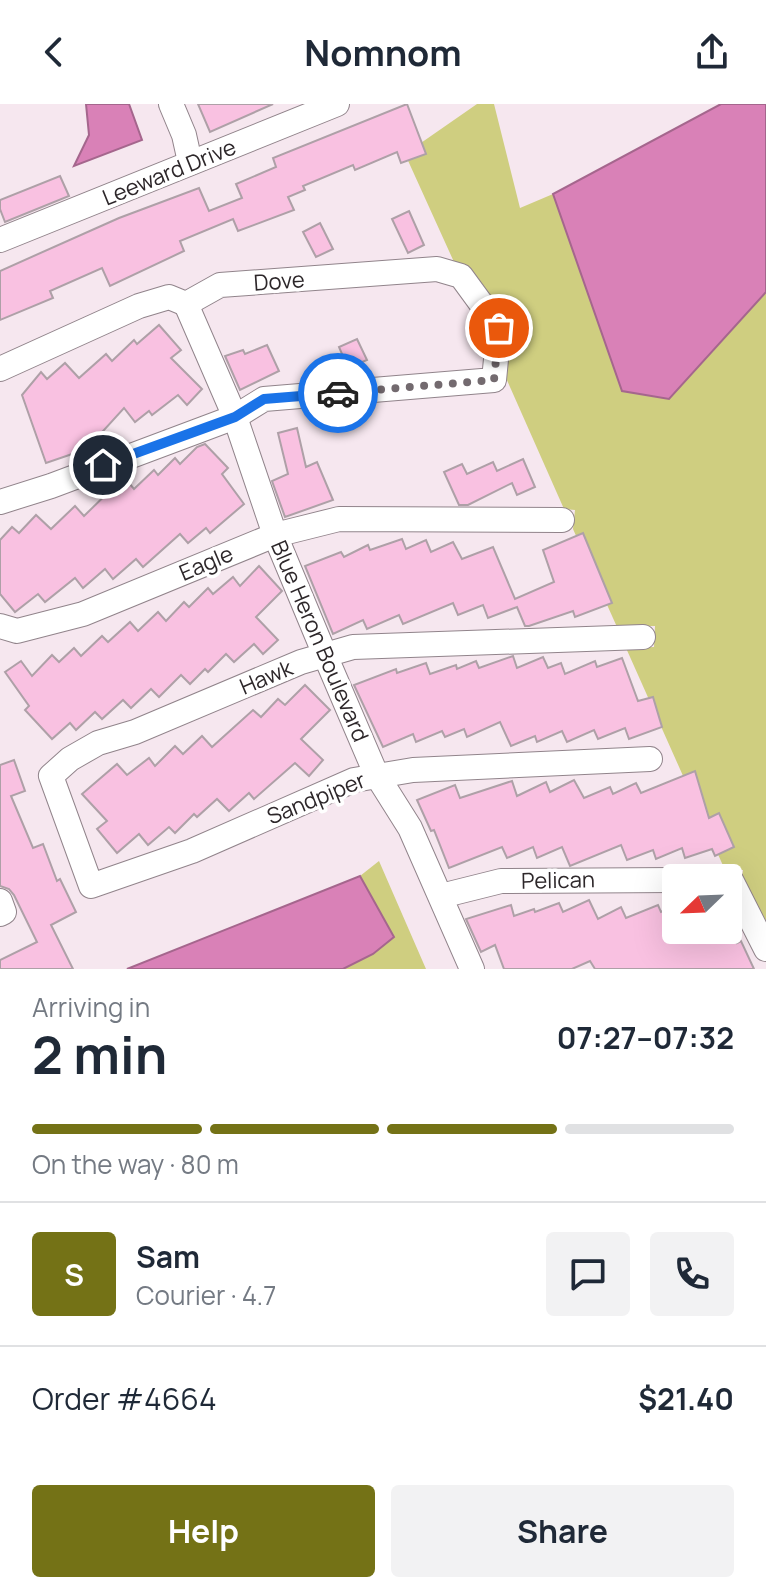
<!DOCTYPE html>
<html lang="en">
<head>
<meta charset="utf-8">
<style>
  :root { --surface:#fff; --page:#f2f2f3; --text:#1f2937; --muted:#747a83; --line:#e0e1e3; --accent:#747216 }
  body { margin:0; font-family:Manrope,sans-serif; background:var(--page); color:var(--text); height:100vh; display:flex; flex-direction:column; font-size:30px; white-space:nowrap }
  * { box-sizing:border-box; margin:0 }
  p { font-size:26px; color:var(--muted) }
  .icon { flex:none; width:44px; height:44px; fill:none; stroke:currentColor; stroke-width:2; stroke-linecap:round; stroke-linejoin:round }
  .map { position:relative; height:865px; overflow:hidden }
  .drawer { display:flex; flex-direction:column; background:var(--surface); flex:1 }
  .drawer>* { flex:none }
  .needle { width:52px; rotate:247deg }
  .fabs { position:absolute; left:662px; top:760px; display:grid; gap:16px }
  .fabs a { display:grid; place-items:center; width:80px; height:80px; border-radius:8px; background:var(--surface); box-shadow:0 8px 32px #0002; font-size:40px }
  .pin { position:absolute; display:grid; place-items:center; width:68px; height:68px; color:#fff; margin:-34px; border:4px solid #fff; border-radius:50%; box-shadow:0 2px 8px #0007 }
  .courier { position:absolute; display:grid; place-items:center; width:80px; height:80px; margin:-40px; border:6px solid #1a73e8; border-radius:50%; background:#fff; color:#222; box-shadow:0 2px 10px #0007 }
  .summary em { font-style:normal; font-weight:700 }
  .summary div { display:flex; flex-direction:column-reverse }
  .summary { display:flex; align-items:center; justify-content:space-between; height:136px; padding:0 32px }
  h1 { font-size:52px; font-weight:700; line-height:60px }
  .bar { display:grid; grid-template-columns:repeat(4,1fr); gap:12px 8px; align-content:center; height:96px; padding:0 32px }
  .bar i { height:10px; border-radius:6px; background:var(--line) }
  .bar .active { background:var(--accent) }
  .bar p { grid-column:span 4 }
  .line { display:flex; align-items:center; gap:20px; padding:0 32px; border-top:2px solid var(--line) }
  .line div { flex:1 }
  .round { display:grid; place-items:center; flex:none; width:84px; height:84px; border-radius:8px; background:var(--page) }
  .button { display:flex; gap:16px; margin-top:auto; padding:16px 32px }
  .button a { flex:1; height:92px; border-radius:8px; background:var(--accent); color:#fff; font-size:32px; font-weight:700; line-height:92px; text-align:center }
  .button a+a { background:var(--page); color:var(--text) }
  header { display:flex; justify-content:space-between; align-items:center; height:104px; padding:0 32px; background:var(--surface); font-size:36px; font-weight:700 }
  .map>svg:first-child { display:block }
  .green { fill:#cfce80 }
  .water { fill:#d981b7; stroke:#a5668d; stroke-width:2 }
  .building { fill:#f9c1e1; stroke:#aea0a7; stroke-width:2 }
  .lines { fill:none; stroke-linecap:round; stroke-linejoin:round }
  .minor-casing { stroke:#91848b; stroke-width:26 }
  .minor { stroke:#fff; stroke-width:24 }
  .done { stroke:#736a6f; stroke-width:8; stroke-dasharray:0 14.4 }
  .route { stroke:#1a73e8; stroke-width:10 }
  .labels { text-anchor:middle; stroke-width:7; stroke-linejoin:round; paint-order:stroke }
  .street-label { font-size:22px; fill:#2d272a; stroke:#fff }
</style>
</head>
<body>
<header><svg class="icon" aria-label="back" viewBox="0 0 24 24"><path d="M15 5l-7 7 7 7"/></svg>Nomnom<svg class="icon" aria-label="share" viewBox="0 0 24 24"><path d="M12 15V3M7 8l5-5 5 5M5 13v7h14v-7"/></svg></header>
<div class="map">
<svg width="766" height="865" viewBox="0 0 766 865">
  <rect width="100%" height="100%" fill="#f6e7ef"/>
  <g class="green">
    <polygon points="477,0 494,0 520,104 553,90 623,287 669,295 766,188 766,817 742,774 743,766 738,766 736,762 725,766 626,544 654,543 655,522 617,523 573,425 575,406 564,405 506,274 511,224 509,217 471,165 454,158 405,50"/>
    <polygon points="379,757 426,865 344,865 373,849 360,772"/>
  </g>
  <g class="water">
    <polygon points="86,0 129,0 142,36 74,62 89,31"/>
    <polygon points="721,0 766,0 766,188 669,295 622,287 553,90"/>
    <polygon points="360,772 394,833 373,850 343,865 127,865"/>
  </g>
  <g class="building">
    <polygon points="198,0 273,0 210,28"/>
    <polygon points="407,0 426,50 401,59 397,48 355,66 353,61 303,82 305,86 288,93 294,106 238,127 233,115 180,137 184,147 110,182 102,164 50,187 53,194 0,216 0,167 119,114 199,84 209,107 242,94 236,80 276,63 273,54"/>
    <polygon points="60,72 69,92 5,118 0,105 0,96"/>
    <polygon points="409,107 424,141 408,149 392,115"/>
    <polygon points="320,119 333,145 316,153 303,128"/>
    <polygon points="159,221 181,246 171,254 202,285 187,301 178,291 152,311 149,307 135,318 124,304 93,338 95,341 80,351 78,348 46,359 22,291 41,268 47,275 65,259 79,274 106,250 112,257 134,236 137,240"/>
    <polygon points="357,235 367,256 348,264 339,243"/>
    <polygon points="267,241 279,267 240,286 225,252 243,246 245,250"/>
    <polygon points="297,324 306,363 317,358 333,396 285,413 272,377 288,370 278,329"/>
    <polygon points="205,340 228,364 222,370 244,400 210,429 206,424 188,439 180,430 143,463 136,455 113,475 105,465 83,484 75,474 45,498 38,490 15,508 0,490 0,436 12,423 19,429 36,411 51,425 75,402 84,412 124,373 134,385 154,366 158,371 175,354 180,360 197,343"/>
    <polygon points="523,355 535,383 517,391 512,379 468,401 459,401 444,368 462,360 467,370 493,358 497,367"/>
    <polygon points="583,429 612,499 575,513 573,507 529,522 525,522 517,503 488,514 483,501 458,511 453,499 403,520 399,511 367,525 363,516 333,530 305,462 341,448 344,453 368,441 370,446 402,435 406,445 426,436 431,448 453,438 462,455 493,443 515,495 554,478 543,446"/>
    <polygon points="259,462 282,487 256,513 278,536 263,550 254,540 234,558 226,550 208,568 205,565 190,580 181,571 159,593 151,585 131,604 123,596 102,615 95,608 76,626 70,619 52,635 25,606 29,602 5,568 21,557 32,572 52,551 59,558 74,544 81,552 102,532 108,538 130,518 138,527 158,508 166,517 184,498 189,503 208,484 213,490 233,473 240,482"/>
    <polygon points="513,552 517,564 543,553 548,564 561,559 565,570 595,557 597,563 622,554 638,597 653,593 662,623 629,635 625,624 598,635 594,626 567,638 562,627 537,638 535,632 511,642 500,618 467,633 464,625 445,633 442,627 416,638 413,630 383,643 354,581 396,565 397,569 426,559 430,570 456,561 457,565 476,557 479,564"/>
    <polygon points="305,581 330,606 301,635 323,656 309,672 295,659 254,695 249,689 229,707 217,695 197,713 194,710 175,729 169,723 148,741 139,730 117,749 97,725 107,717 82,690 117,660 127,671 149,654 155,662 175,642 183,650 202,632 212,643 253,606 261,613 278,595 285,601"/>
    <polygon points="14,656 25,687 11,692 33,744 43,740 57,777 60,775 76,808 51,821 73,865 0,865 0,856 37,838 14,791 9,785 0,782 0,661"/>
    <polygon points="695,667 709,714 719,709 734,743 715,752 712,745 685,754 682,744 656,755 653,746 627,756 621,741 570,762 562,743 537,754 533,743 507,754 502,743 449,764 434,726 431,727 417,696 455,681 460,694 512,677 517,692 546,678 550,688 574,676 584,694 610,683 613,690 636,679 641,689"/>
    <polygon points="589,796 598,815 621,803 626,814 658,801 661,808 676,801 676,826 732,826 737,839 741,837 754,865 595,865 590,857 572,865 504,865 495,841 481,848 466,815 511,801 514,812 534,805 535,808 559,799 563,808"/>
  </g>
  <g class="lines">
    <defs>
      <g id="minor">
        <polyline points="171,0 184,31 190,58"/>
        <polyline points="0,136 337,0"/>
        <polyline points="186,200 235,313 275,431 325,551 376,670 410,724 472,865"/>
        <polyline points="0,265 139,202 169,193 186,200 220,181 437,165 461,172 499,224 494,276 264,295 235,313 51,382 0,398"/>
        <polyline points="0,522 17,527 83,510 275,431 339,415 562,416"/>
        <polyline points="643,533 353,543 301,558 135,628 98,639 70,655 51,672 91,782 192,747 354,676 413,666 650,655"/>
        <polyline points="728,776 731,776 766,845"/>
        <polyline points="441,792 501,777 676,776"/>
        <polyline points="0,797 4,808 0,810"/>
      </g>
    </defs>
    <use href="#minor" class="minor-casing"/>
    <use href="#minor" class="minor"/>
  </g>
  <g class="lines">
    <polyline class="done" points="338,289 494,276 499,224"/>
    <polyline class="route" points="103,361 235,313 264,295 338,289"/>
  </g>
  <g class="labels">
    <g class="street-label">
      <text transform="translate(169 68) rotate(-22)" y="8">Leeward Drive</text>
      <text transform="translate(279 177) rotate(-4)" y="8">Dove</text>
      <text transform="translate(206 459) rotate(-23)" y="8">Eagle</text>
      <text transform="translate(320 537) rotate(67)" y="8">Blue Heron Boulevard</text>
      <text transform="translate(266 573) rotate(-23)" y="8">Hawk</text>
      <text transform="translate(316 694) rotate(-22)" y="8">Sandpiper</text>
      <text transform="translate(558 776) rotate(-1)" y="8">Pelican</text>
    </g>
  </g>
</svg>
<div class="fabs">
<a><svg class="needle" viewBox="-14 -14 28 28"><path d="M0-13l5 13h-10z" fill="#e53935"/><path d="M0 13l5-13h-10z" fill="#747a83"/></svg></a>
</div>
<div class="pin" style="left:499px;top:224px;background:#ea580c"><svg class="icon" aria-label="bag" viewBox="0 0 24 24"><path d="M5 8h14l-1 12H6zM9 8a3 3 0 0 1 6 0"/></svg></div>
<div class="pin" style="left:103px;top:361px;background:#1f2937"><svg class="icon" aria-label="home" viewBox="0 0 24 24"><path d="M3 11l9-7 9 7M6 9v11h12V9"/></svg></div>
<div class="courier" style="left:338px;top:289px"><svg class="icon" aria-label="car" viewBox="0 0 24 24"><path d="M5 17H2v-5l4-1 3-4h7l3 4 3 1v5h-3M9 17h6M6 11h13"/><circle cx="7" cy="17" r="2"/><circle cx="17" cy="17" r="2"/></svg></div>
</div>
<section class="drawer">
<div class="summary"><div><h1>2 min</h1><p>Arriving in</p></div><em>07:27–07:32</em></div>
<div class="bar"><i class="active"></i><i class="active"></i><i class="active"></i><i></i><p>On the way · 80 m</p></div>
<div class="line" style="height:144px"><b class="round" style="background:var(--accent);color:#fff">S</b><div><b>Sam</b><p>Courier · 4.7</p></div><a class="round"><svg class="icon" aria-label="chat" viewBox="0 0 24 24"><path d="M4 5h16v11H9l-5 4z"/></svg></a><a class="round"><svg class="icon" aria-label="phone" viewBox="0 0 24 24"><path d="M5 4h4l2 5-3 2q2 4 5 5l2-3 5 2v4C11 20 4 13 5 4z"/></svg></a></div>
<div class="line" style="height:104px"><div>Order #4664</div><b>$21.40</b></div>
<div class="button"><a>Help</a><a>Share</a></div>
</section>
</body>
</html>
